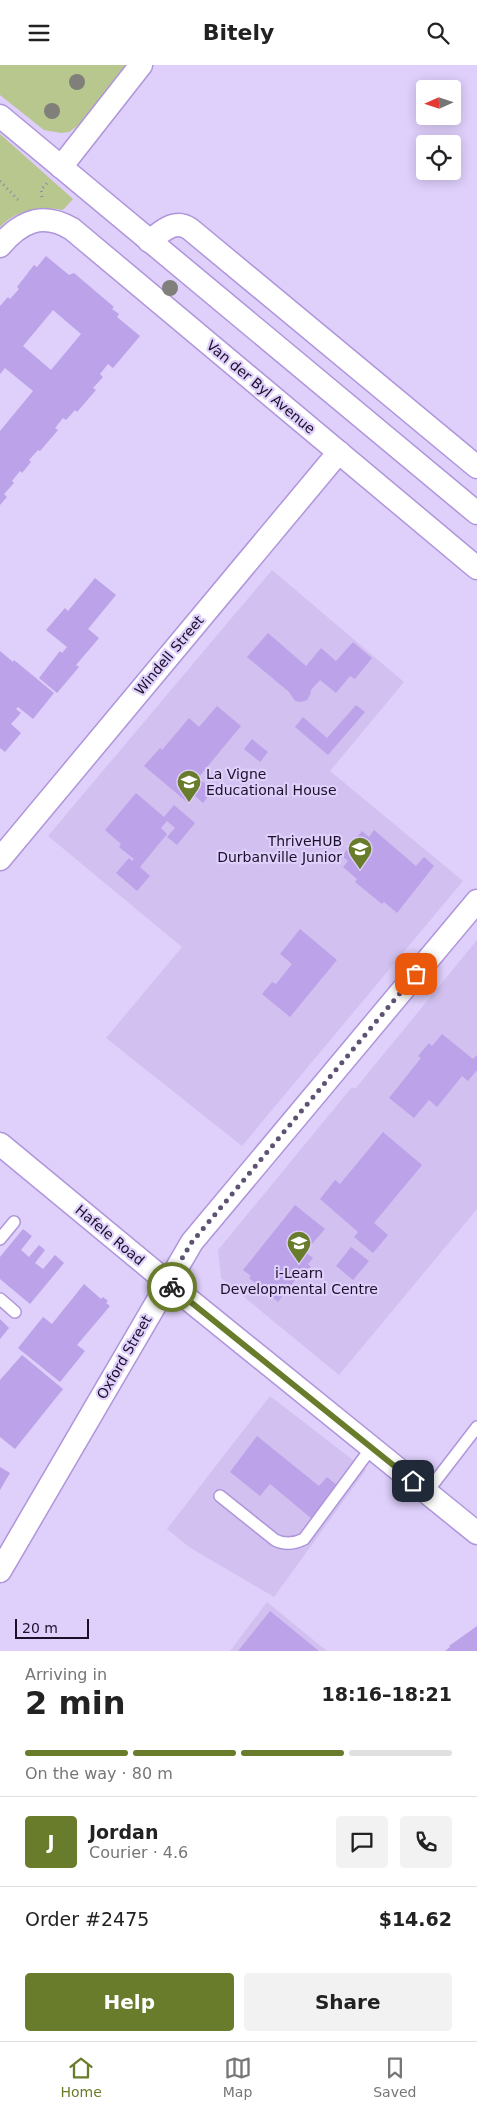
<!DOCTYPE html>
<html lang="en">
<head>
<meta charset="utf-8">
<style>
  :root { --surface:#fff; --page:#f2f2f2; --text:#222; --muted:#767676; --line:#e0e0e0; --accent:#697c2c }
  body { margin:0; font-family:"DejaVu Sans",sans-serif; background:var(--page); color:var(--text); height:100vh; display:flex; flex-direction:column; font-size:19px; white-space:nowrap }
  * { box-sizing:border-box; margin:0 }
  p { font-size:16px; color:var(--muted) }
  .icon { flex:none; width:28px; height:28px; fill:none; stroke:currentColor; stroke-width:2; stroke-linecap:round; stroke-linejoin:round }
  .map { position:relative; height:1586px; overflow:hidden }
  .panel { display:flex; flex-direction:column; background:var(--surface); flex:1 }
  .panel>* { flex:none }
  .needle { width:32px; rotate:267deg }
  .controls { position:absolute; left:416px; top:15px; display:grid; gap:10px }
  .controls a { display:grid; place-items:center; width:45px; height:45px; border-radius:5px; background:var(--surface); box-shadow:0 2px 12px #0003; font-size:25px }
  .scale { position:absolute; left:15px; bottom:12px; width:74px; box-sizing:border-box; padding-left:5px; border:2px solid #1b102a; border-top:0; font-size:14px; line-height:18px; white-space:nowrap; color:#1b102a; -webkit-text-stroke:4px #decffb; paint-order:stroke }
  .pin { position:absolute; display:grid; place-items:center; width:42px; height:42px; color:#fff; margin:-21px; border-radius:10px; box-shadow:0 2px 8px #0006 }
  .courier { position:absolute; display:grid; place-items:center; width:50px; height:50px; margin:-25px; border:4px solid #697c2c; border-radius:50%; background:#fff; color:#222; box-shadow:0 1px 6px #0007 }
  .headline em { font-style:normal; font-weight:700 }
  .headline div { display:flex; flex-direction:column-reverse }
  .headline { display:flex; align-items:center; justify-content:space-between; height:85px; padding:0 25px }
  h1 { font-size:32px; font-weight:700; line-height:38px }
  .bar { display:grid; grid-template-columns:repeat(4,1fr); gap:8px 5px; align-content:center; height:60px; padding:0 25px }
  .bar i { height:6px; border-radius:4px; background:var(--line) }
  .bar .current { background:var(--accent) }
  .bar p { grid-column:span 4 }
  .line { display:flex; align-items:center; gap:12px; padding:0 25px; border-top:1px solid var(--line) }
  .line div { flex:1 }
  .round { display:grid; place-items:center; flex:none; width:52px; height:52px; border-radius:5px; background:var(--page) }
  .cta { display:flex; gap:10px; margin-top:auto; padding:10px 25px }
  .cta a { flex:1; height:58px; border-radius:5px; background:var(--accent); color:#fff; font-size:20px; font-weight:700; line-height:58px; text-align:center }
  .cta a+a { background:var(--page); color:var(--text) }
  header { display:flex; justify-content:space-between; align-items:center; height:65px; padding:0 25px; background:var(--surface); font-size:22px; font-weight:700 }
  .tab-bar { display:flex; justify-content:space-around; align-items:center; height:70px; border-top:1px solid var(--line); background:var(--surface); font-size:14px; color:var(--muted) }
  .tab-bar a { display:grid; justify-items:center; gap:2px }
  .tab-bar .current { color:var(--accent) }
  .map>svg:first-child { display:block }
  .built { fill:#d2c1f0 }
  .grass { fill:#b7c78d }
  .building { fill:#bca2e8; fill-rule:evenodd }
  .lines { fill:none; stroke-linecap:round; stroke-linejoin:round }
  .lane-casing { stroke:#af95da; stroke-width:14 }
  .street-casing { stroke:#af95da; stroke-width:25 }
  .path { stroke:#9083a8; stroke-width:3; stroke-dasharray:1 4; stroke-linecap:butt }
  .lane { stroke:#fff; stroke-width:11 }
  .street { stroke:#fff; stroke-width:22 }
  .tree { fill:#807f7a }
  .done { stroke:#5f5373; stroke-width:5; stroke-dasharray:0 9 }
  .route { stroke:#697c2c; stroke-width:6 }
  .labels { text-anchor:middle; stroke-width:4.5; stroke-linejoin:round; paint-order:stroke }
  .street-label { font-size:14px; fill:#1b102a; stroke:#decffb }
  .poi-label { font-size:14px; fill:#1b102a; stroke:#decffb; text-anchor:start }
</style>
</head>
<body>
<header><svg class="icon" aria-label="menu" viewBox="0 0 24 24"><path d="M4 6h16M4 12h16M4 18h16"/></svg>Bitely<svg class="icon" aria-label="search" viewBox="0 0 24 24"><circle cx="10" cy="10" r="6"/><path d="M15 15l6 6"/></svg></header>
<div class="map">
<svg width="477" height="1586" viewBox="0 0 477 1586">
  <rect width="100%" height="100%" fill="#decffb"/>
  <g class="built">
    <polygon points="272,505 404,617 330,706 463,816 242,1081 106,973 182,882 48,771"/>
    <polygon points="477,875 477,1144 339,1310 221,1213 218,1185 352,1022 355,1024"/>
    <polygon points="270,1331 366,1405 274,1532 189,1482 167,1464"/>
    <polygon points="267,1537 327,1586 230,1586"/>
  </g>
  <g class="grass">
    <polygon points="0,0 129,0 81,58 69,67 61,68 44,65 0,30"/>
    <path d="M0,69L73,134L63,145C40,141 16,145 0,162Z"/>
  </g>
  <g class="building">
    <path d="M46,191L69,210L74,208L114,242L112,244L119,249L117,252L140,271L113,303L108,299L100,309L103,312L93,323L96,325L77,347L75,345L66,355L63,353L55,363L58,365L40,386L38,385L29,395L31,397L22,408L20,406L12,416L14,418L4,429L7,432L0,440V366L33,326L5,303L0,309V241L8,232L10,234L19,224L17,222L34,200L37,202ZM53,245L81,269L51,305L23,281Z"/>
    <polygon points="95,513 116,530 88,564 99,573 76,600 79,602 57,628 39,613 60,586 62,588 67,582 46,565 65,543 68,546"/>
    <polygon points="268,568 306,601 321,583 336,596 353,577 372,593 355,614 350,611 336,628 320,615 311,625 310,630 307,635 301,637 295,636 289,627 247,592"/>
    <polygon points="0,586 13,597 14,595 54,628 33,654 18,642 16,644 21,648 11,659 21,668 5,687 0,683"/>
    <polygon points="356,640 365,647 328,690 295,662 303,652 327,673"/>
    <polygon points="217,641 241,661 198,713 213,725 203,738 194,730 187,737 144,701 160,683 162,685 189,653 199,662"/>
    <polygon points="252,674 268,687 260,697 244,684"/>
    <polygon points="136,728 164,752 174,740 195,758 177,780 167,772 175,763 167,756 161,763 167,769 140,802 150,811 137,826 116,808 129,793 132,796 134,794 119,782 121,779 105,765"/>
    <polygon points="374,765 416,801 424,792 434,801 397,848 384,837 382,839 355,817 357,814 343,802 348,796 342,791 362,766 369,772"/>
    <polygon points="300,864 337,895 290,952 262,929 272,917 276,919 292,899 280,889"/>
    <polygon points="442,969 473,994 477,990 477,1005 468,1016 462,1011 437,1042 429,1035 414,1053 389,1033 421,993 418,991 429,978 432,981"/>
    <polygon points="383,1067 422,1100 374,1158 388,1170 373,1188 354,1172 358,1167 320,1134 335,1115 340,1119"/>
    <polygon points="295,1140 325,1164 305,1187 313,1193 308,1199 311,1202 306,1209 302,1206 278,1237 249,1213 251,1211 243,1205"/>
    <polygon points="23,1164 32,1171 21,1185 29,1192 39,1180 45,1185 35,1198 43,1204 55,1190 64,1198 30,1239 0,1214 0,1192"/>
    <polygon points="351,1182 369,1196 353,1215 336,1201"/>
    <polygon points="84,1219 101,1234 103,1232 108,1236 106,1238 110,1241 77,1280 85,1286 60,1317 18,1283 43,1252 52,1259"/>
    <polygon points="0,1254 9,1263 0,1274"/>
    <polygon points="22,1290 63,1324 15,1384 0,1372 0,1315"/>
    <polygon points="257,1371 319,1421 327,1412 338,1421 312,1454 270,1419 260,1431 230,1407"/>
    <polygon points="0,1402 10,1408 0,1425"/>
    <polygon points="270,1546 319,1586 238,1586"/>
    <polygon points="477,1561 477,1586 445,1586 450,1582 449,1581"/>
  </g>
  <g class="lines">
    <defs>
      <g id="lane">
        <polyline points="0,1174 14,1157"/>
        <polyline points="0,1234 15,1247"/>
        <polyline points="427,1427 477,1362"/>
        <path d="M220,1431L275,1475C285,1480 294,1479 304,1474L372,1382"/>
      </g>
      <g id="street">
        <polyline points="0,51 477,448"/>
        <polyline points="61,102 141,0"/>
        <path d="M149,176C162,167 174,153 190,164L477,402"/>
        <path d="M0,181C20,157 42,146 72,164L477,503"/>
        <polyline points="0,794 339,387"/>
        <polyline points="0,1079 167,1217 477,1468"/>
        <polyline points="0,1506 192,1177 477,836"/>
      </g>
    </defs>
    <use href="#lane" class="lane-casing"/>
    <use href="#street" class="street-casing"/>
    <g class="path">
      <polyline points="0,116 20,137"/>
      <polyline points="42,132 41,125 47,118"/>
    </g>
    <use href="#lane" class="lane"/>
    <use href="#street" class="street"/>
  </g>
  <g class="tree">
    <circle cx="77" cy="17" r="8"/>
    <circle cx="52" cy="46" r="8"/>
    <circle cx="170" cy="223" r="8"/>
  </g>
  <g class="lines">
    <polyline class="done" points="172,1222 167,1218 192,1177 416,909"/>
    <polyline class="route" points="172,1222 413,1416"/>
  </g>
  <defs>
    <symbol id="school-pin" viewBox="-11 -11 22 30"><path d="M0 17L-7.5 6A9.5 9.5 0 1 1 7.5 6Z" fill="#697c2c" stroke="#decffb"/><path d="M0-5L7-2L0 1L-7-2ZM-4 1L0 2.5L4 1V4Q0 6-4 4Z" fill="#fff"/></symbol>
  </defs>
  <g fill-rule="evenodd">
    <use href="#school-pin" x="175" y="703" width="28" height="38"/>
    <use href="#school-pin" x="346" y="770" width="28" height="38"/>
    <use href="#school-pin" x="285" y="1164" width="28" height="38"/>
  </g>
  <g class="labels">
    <g class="street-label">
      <text transform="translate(261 322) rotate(40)" y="5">Van der Byl Avenue</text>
      <text transform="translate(169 590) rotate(-50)" y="5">Windell Street</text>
      <text transform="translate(110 1170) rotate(40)" y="5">Hafele Road</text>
      <text transform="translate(124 1292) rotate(-60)" y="5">Oxford Street</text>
    </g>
    <g class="poi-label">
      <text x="206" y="714">La Vigne<tspan x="206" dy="16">Educational House</tspan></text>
      <text x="342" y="781" text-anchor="end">ThriveHUB<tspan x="342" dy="16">Durbanville Junior</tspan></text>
      <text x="299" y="1213" text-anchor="middle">i-Learn<tspan x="299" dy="16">Developmental Centre</tspan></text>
    </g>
  </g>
</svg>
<div class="controls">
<a><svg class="needle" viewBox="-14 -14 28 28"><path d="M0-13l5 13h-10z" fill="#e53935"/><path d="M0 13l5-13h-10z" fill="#767676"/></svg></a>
<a><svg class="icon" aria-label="locate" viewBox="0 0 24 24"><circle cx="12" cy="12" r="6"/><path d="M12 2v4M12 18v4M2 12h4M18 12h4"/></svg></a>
</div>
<div class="scale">20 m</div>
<div class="pin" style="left:416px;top:909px;background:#ea580c"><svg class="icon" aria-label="bag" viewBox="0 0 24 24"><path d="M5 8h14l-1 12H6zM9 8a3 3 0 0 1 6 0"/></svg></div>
<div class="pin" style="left:413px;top:1416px;background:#1f2937"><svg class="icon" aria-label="home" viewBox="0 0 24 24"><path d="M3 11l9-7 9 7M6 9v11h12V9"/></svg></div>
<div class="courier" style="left:172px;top:1222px"><svg class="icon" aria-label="bike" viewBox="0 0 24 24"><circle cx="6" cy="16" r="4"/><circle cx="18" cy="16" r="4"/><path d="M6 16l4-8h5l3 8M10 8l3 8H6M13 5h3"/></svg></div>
</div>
<section class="panel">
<div class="headline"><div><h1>2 min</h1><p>Arriving in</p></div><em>18:16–18:21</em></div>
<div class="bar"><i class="current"></i><i class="current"></i><i class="current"></i><i></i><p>On the way · 80 m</p></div>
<div class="line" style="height:90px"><b class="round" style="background:var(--accent);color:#fff">J</b><div><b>Jordan</b><p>Courier · 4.6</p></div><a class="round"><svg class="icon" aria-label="chat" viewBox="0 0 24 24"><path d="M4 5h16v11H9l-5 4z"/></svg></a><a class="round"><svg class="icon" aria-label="phone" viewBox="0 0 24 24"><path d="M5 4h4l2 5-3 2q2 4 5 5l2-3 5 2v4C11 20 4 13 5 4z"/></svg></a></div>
<div class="line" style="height:65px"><div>Order #2475</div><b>$14.62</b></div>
<div class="cta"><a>Help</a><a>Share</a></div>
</section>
<nav class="tab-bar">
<a class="current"><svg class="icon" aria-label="home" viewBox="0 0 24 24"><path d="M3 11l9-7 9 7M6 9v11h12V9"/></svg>Home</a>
<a><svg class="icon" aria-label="map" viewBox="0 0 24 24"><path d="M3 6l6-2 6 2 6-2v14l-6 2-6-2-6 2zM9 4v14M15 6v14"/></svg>Map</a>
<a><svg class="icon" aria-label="saved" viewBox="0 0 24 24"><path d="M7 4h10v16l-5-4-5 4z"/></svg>Saved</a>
</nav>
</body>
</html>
